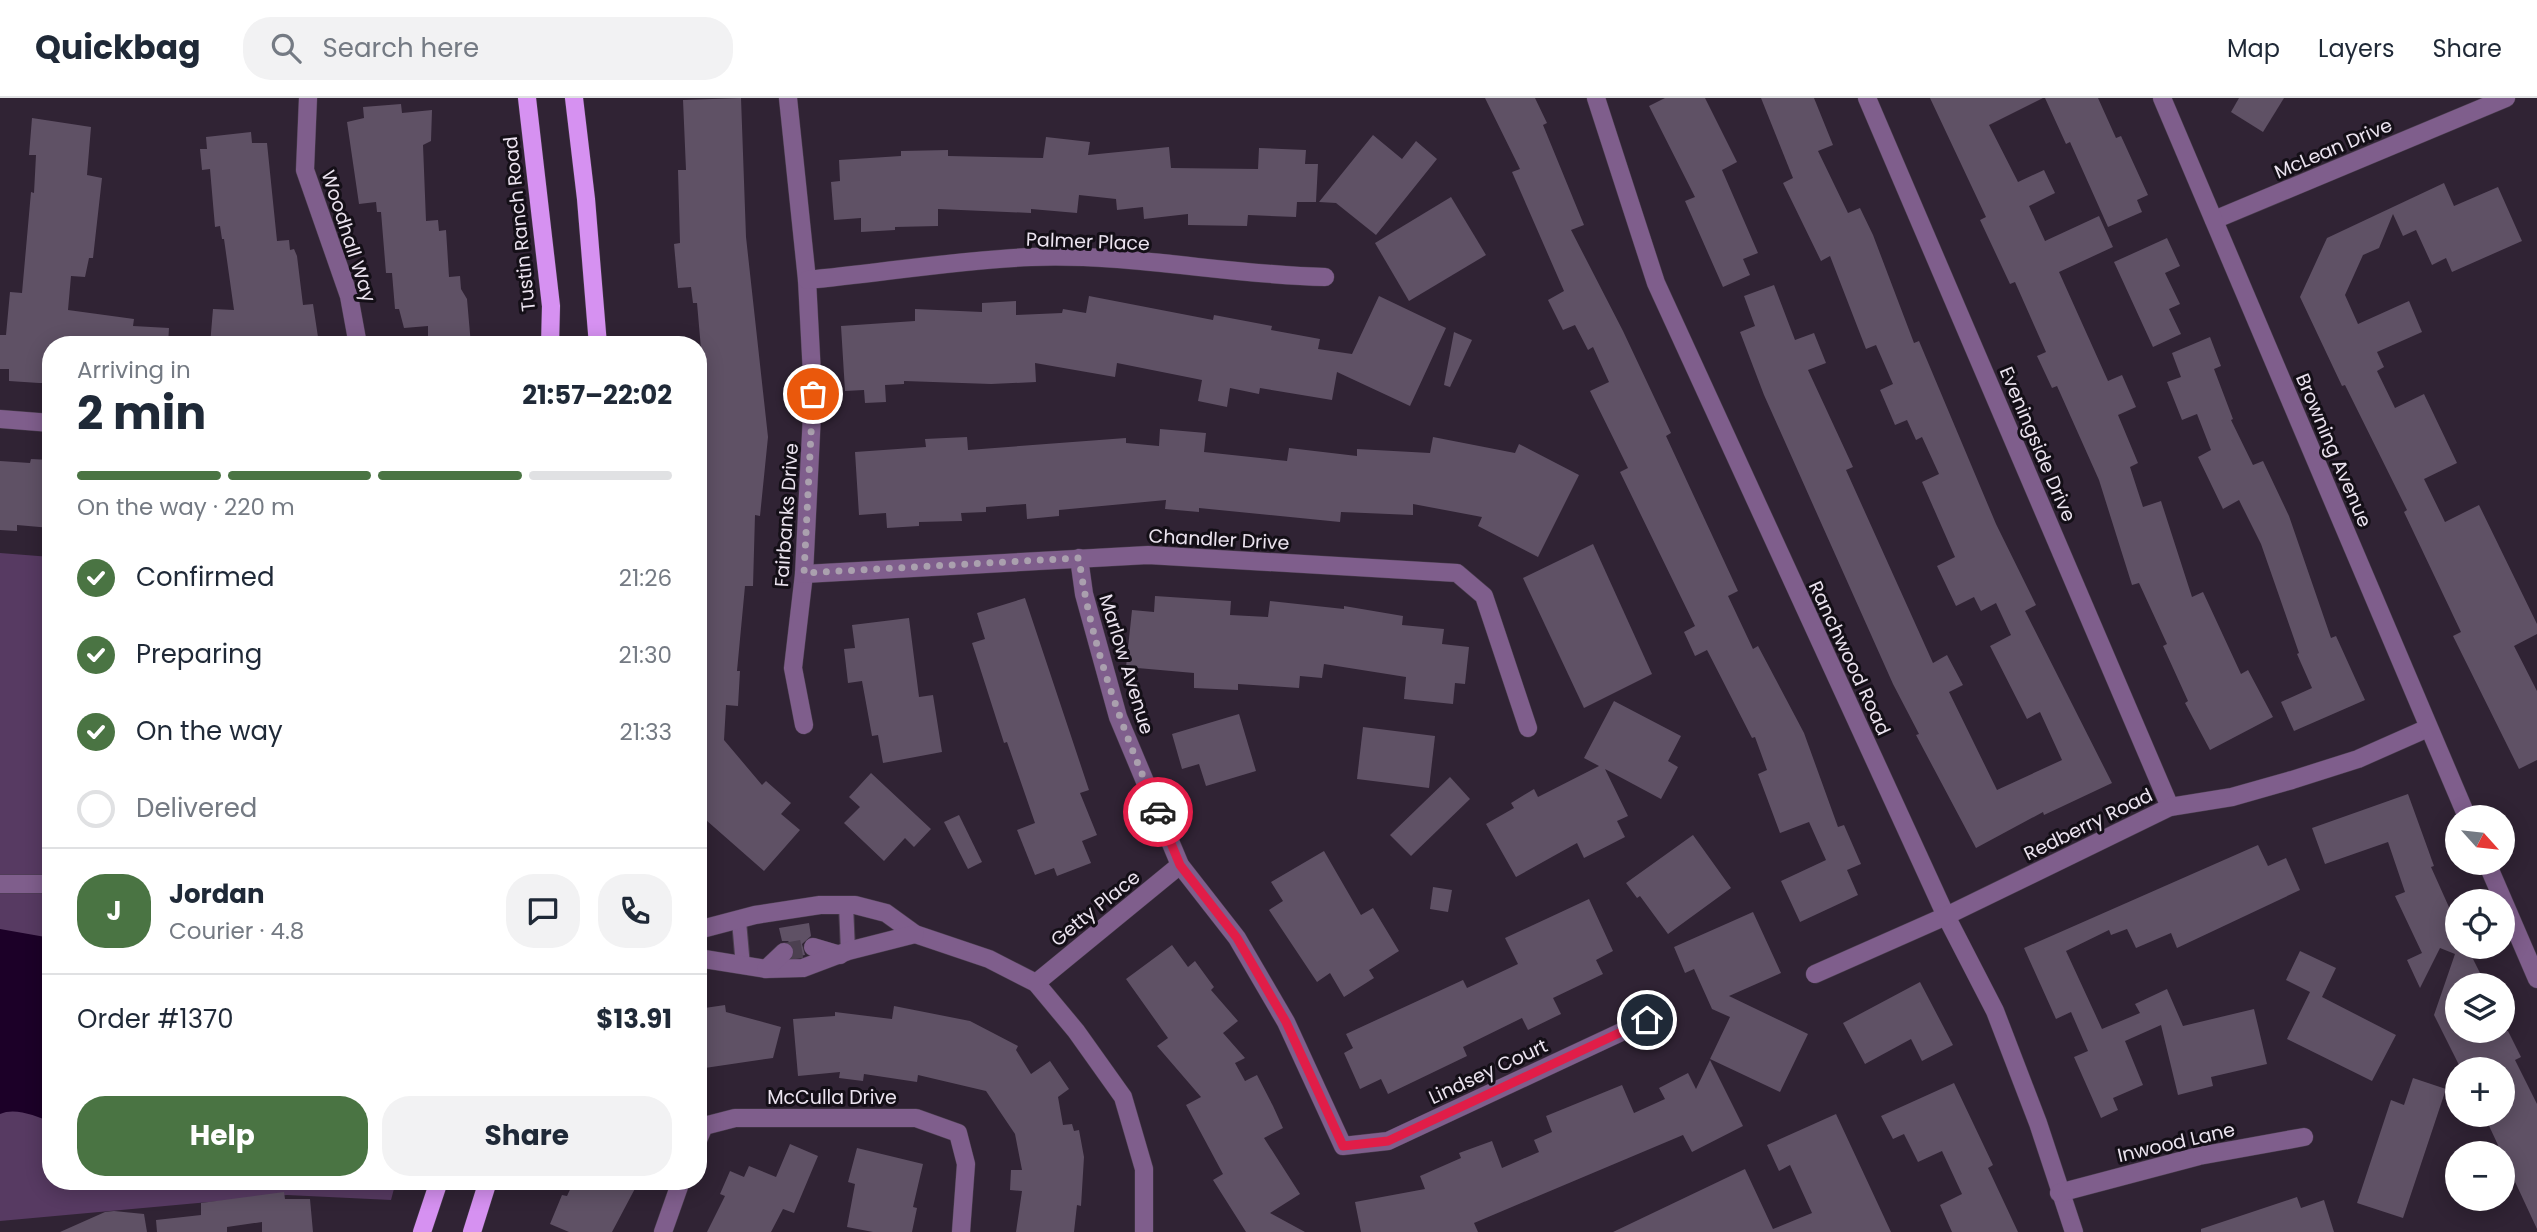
<!DOCTYPE html>
<html lang="en">
<head>
<meta charset="utf-8">
<style>
  :root { --surface:#fff; --page:#f2f2f3; --text:#1f2937; --muted:#747a83; --line:#e0e1e3; --accent:#4a7443 }
  body { margin:0; font-family:Poppins,sans-serif; background:var(--page); color:var(--text); height:100vh; display:flex; flex-direction:column; font-size:26px; white-space:nowrap }
  * { box-sizing:border-box; margin:0 }
  p { font-size:23px; color:var(--muted) }
  .icon { flex:none; width:38px; height:38px; fill:none; stroke:currentColor; stroke-width:2; stroke-linecap:round; stroke-linejoin:round }
  .map { position:relative; flex:1; overflow:hidden }
  .details { position:absolute; left:42px; top:238px; width:665px; height:854px; display:flex; flex-direction:column; background:var(--surface); border-radius:28px; box-shadow:0 4px 18px #0003 }
  .details>* { flex:none }
  .needle { width:46px; rotate:117deg }
  .tools { position:absolute; left:2445px; top:707px; display:grid; gap:14px }
  .tools a { display:grid; place-items:center; width:70px; height:70px; border-radius:50%; background:var(--surface); box-shadow:0 4px 18px #0003; font-size:35px }
  .pin { position:absolute; display:grid; place-items:center; width:60px; height:60px; color:#fff; margin:-30px; border:4px solid #fff; border-radius:50%; box-shadow:0 2px 7px #0007 }
  .courier { position:absolute; display:grid; place-items:center; width:70px; height:70px; margin:-35px; border:5px solid #e11d48; border-radius:50%; background:#fff; color:#222; box-shadow:0 2px 9px #0007 }
  .head em { font-style:normal; font-weight:700 }
  .head div { display:flex; flex-direction:column-reverse }
  .head { display:flex; align-items:center; justify-content:space-between; height:119px; padding:0 35px }
  h1 { font-size:46px; font-weight:700; line-height:52px }
  .bar { display:grid; grid-template-columns:repeat(4,1fr); gap:10px 7px; align-content:center; height:84px; padding:0 35px }
  .bar i { height:9px; border-radius:5px; background:var(--line) }
  .bar .on { background:var(--accent) }
  .bar p { grid-column:span 4 }
  .line { display:flex; align-items:center; gap:18px; padding:0 35px; border-top:2px solid var(--line) }
  .line div { flex:1 }
  .round { display:grid; place-items:center; flex:none; width:74px; height:74px; border-radius:28px; background:var(--page) }
  ol { padding:0 35px; list-style:none }
  li { display:flex; align-items:center; gap:21px; height:77px }
  li p { margin-inline-start:auto }
  li .icon { padding:7px; border-radius:50%; background:var(--accent); color:#fff; stroke-width:4 }
  li:last-child { color:var(--muted) }
  li i { width:38px; height:38px; border:4px solid var(--line); border-radius:50% }
  .button { display:flex; gap:14px; margin-top:auto; padding:14px 35px }
  .button a { flex:1; height:80px; border-radius:28px; background:var(--accent); color:#fff; font-size:28px; font-weight:700; line-height:80px; text-align:center }
  .button a+a { background:var(--page); color:var(--text) }
  header { display:flex; align-items:center; gap:42px; box-sizing:border-box; height:98px; padding:0 35px; background:var(--surface); border-bottom:2px solid var(--line) }
  header strong { font-size:33px }
  nav { display:flex; gap:38px; margin-inline-start:auto; font-size:24px }
  .search { width:490px; height:63px; background:var(--page); display:flex; align-items:center; gap:18px; box-sizing:border-box; padding:0 24px; border-radius:28px; color:var(--muted); font-size:26px }
  .map>svg:first-child { display:block }
  .green { fill:#573a62 }
  .water { fill:#1c0028 }
  .building { fill:#5f5165 }
  .lines { fill:none; stroke-linecap:round; stroke-linejoin:round }
  .minor-tunnel { stroke:#4c4050; stroke-width:18; stroke-dasharray:18 9; stroke-linecap:butt }
  .service-casing { stroke:#4a3e4e; stroke-width:16 }
  .minor-casing { stroke:#4a3e4e; stroke-width:19 }
  .tertiary-casing { stroke:#4a3e4e; stroke-width:19 }
  .primary-casing { stroke:#4a3e4e; stroke-width:19 }
  .service { stroke:#7f5e8c; stroke-width:14 }
  .minor { stroke:#7f5e8c; stroke-width:18 }
  .tertiary { stroke:#7f5e8c; stroke-width:18 }
  .primary { stroke:#d691f1; stroke-width:18 }
  .done { stroke:#aaa0ae; stroke-width:7; stroke-dasharray:0 12.6 }
  .route { stroke:#e11d48; stroke-width:9 }
  .labels { text-anchor:middle; stroke-width:6; stroke-linejoin:round; paint-order:stroke }
  .street-label { font-size:19px; fill:#ebe3ef; stroke:#140f17 }
</style>
</head>
<body>
<header>
<strong>Quickbag</strong>
<div class="search"><svg class="icon" aria-label="search" viewBox="0 0 24 24"><circle cx="10" cy="10" r="6"/><path d="M15 15l6 6"/></svg>Search here</div>
<nav><a>Map</a><a>Layers</a><a>Share</a></nav>
</header>
<div class="map">
<svg width="2537" height="1134" viewBox="0 0 2537 1134">
  <rect width="100%" height="100%" fill="#302334"/>
  <polygon class="green" points="0,455 51,459 51,1083 396,1083 391,1102 287,1097 0,1123"/>
  <path class="water" d="M0,831L51,840V1024C36,1018 15,1009 0,1016Z"/>
  <g class="building">
    <polygon points="741,0 746,139 768,339 760,418 755,417 753,488 745,488 737,573 740,573 738,608 726,607 724,642 762,687 766,683 791,705 781,716 800,732 764,773 698,715 698,358 701,327 698,327 698,286 704,285 697,205 693,205 691,189 678,190 674,146 680,145 678,72 686,72 683,2"/>
    <polygon points="1485,0 1535,0 1547,25 1543,27 1584,127 1571,132 1623,233 1671,335 1666,338 1738,493 1728,498 1753,551 1758,548 1804,635 1838,729 1844,727 1861,766 1847,772 1858,797 1800,824 1781,783 1826,762 1809,724 1780,735 1758,676 1767,672 1755,639 1752,640 1707,552 1695,558 1684,534 1695,528 1620,374 1628,370 1590,293 1609,284 1593,249 1588,252 1575,227 1563,232 1548,202 1564,193 1512,74 1520,71"/>
    <polygon points="1665,0 1705,0 1737,64 1722,72 1758,155 1743,161 1750,177 1723,189 1685,103 1695,99 1649,8"/>
    <polygon points="1761,0 1814,0 1833,47 1818,53 1848,115 1860,110 1873,137 1914,245 1919,243 1996,426 2036,507 2025,513 2112,685 2044,717 2043,714 1976,750 1916,637 1919,636 1893,586 1764,297 1740,234 1755,228 1744,198 1774,187 1795,242 1814,235 1826,265 1808,272 1853,369 1846,372 1933,565 1947,557 1963,587 1949,594 1997,692 2062,662 2040,614 2027,621 1990,548 2011,537 1996,505 1981,513 1974,499 1956,508 1937,468 1955,459 1922,384 1939,376 1922,339 1916,342 1907,322 1895,327 1880,292 1893,286 1876,247 1866,251 1830,158 1821,163 1783,85 1793,80"/>
    <polygon points="1930,0 2043,0 1989,27 2018,84 2044,72 2055,95 2029,108 2045,143 2099,118 2113,149 2059,174 2108,283 2122,277 2136,309 2118,317 2138,365 2130,369 2143,409 2161,403 2192,499 2203,494 2241,576 2248,572 2273,619 2210,652 2185,605 2188,603 2163,548 2167,546 2139,485 2132,487 2099,382 2057,288 2052,290 2037,258 2046,254 2015,184 2010,186 1980,122 1986,119"/>
    <polygon points="2045,0 2098,0 2116,40 2121,38 2148,97 2137,102 2142,114 2108,129 2070,44 2066,46"/>
    <polygon points="2239,0 2284,0 2263,34 2231,14"/>
    <polygon points="401,6 402,15 432,12 431,43 423,47 426,123 438,122 439,133 446,132 449,179 460,178 461,191 467,201 471,247 428,247 428,228 404,230 399,211 395,211 392,175 386,175 381,114 377,114 376,104 359,106 347,24 364,20 363,9"/>
    <polygon points="32,20 91,29 87,77 102,80 93,160 89,160 85,179 71,178 68,212 134,221 133,228 169,230 168,247 51,247 51,285 39,285 9,283 9,271 0,271 0,237 6,237 10,194 22,195 31,94 34,95 36,57 29,57"/>
    <polygon points="251,34 252,45 267,45 277,143 289,142 290,152 294,151 297,158 303,207 313,206 318,239 252,247 210,247 213,211 234,212 224,141 222,141 220,128 215,129 210,71 202,72 200,51 207,51 206,39"/>
    <polygon points="1373,37 1402,61 1416,43 1437,61 1376,137 1336,105 1319,104"/>
    <polygon points="1046,39 1090,44 1088,57 1169,49 1171,70 1258,71 1259,50 1306,52 1305,66 1318,66 1316,104 1297,104 1296,119 1248,117 1247,128 1188,127 1188,116 1144,121 1143,109 1117,112 1116,101 1079,97 1077,115 1031,111 1031,115 938,111 938,128 895,129 895,132 861,134 861,120 834,122 831,84 840,83 839,62 901,58 901,53 948,52 948,58 1043,60"/>
    <polygon points="2444,85 2454,108 2498,89 2522,143 2452,174 2446,160 2432,167 2416,132 2403,138 2393,116 2379,150 2363,157 2345,197 2358,226 2409,203 2422,234 2377,254 2384,269 2377,273 2395,310 2424,296 2457,365 2424,381 2445,424 2479,407 2537,526 2537,536 2514,548 2537,593 2537,662 2519,671 2453,538 2461,534 2404,414 2407,412 2345,287 2342,288 2300,199 2327,140"/>
    <polygon points="1451,99 1486,157 1409,203 1375,145"/>
    <polygon points="2167,140 2180,168 2165,175 2180,206 2169,211 2181,236 2153,249 2114,164"/>
    <polygon points="1089,198 1213,222 1214,217 1272,228 1271,232 1320,241 1318,251 1352,256 1379,198 1446,230 1410,308 1337,274 1332,302 1260,290 1259,296 1230,290 1227,309 1198,303 1202,282 1117,265 1115,279 1035,265 1036,284 991,286 904,283 904,286 885,287 886,304 865,305 864,292 845,293 841,228 915,223 915,211 982,214 982,205 1016,203 1016,217 1062,215 1063,211 1086,215"/>
    <polygon points="1454,234 1472,242 1450,289 1444,287"/>
    <polygon points="2210,239 2221,268 2214,271 2233,321 2231,322 2253,367 2263,363 2289,418 2331,540 2336,538 2365,602 2294,633 2281,604 2312,590 2297,556 2299,555 2261,446 2239,402 2223,411 2198,359 2211,352 2197,316 2182,322 2167,284 2181,279 2172,255"/>
    <polygon points="1160,331 1206,335 1204,354 1287,363 1289,350 1357,358 1357,351 1430,355 1433,339 1515,355 1519,346 1579,377 1538,459 1478,428 1482,419 1413,406 1413,417 1341,414 1340,424 1199,410 1199,414 1165,411 1166,402 1059,412 1059,418 1027,421 1026,406 986,409 986,414 961,415 962,423 919,424 919,428 887,430 886,415 859,417 855,354 926,349 925,341 967,339 968,352 1126,340 1126,345 1159,348"/>
    <polygon points="31,361 51,362 51,430 17,427 17,433 0,432 0,363 30,365"/>
    <polygon points="1593,446 1652,576 1584,610 1523,480"/>
    <polygon points="1155,498 1231,503 1230,517 1268,519 1270,503 1344,511 1344,508 1403,518 1402,527 1444,531 1442,546 1469,549 1465,586 1455,585 1453,606 1404,601 1406,579 1324,566 1322,580 1300,578 1299,590 1238,586 1238,592 1194,590 1194,575 1126,569 1132,512 1154,514"/>
    <polygon points="1025,500 1089,692 1080,695 1097,737 1082,743 1091,765 1057,778 1054,770 1035,777 1017,732 1035,725 1007,644 1004,645 972,545 985,541 977,515"/>
    <polygon points="909,520 919,599 933,597 942,654 883,665 878,637 872,638 862,583 848,585 844,551 855,550 852,527"/>
    <polygon points="1614,603 1681,638 1668,663 1678,669 1661,701 1605,671 1628,718 1617,723 1625,739 1584,760 1577,745 1516,779 1486,726 1514,710 1511,705 1534,691 1538,699 1599,668 1584,660"/>
    <polygon points="1239,616 1256,673 1206,688 1199,666 1182,671 1172,636"/>
    <polygon points="1363,629 1435,638 1429,690 1357,681"/>
    <polygon points="871,675 931,731 914,749 905,740 884,763 844,725 860,709 849,699"/>
    <polygon points="1450,679 1470,701 1411,758 1390,737"/>
    <polygon points="2408,696 2434,768 2431,769 2457,827 2457,850 2467,849 2486,887 2457,887 2457,933 2508,933 2521,959 2515,962 2537,1006 2537,1131 2484,1017 2502,1017 2502,971 2461,971 2434,917 2455,856 2440,850 2420,890 2407,862 2422,855 2395,798 2405,794 2388,744 2325,766 2312,730"/>
    <polygon points="959,717 982,764 968,771 944,724"/>
    <polygon points="1693,737 1731,790 1668,836 1640,798 1637,800 1626,785"/>
    <polygon points="2258,747 2268,768 2286,760 2300,792 2177,850 2171,835 2136,850 2127,831 2111,837 2109,832 2066,853 2102,931 2140,915 2135,906 2167,891 2183,928 2254,911 2267,966 2211,979 2213,988 2178,997 2161,927 2125,943 2143,987 2113,1000 2118,1012 2101,1020 2074,959 2088,953 2071,914 2056,921 2024,850"/>
    <polygon points="1324,753 1361,817 1373,810 1399,853 1369,872 1374,880 1344,899 1330,875 1317,884 1269,812 1283,803 1271,784"/>
    <polygon points="1433,789 1452,792 1448,814 1430,811"/>
    <polygon points="1589,801 1613,853 1596,862 1603,876 1553,900 1561,916 1528,932 1522,920 1463,949 1467,958 1388,996 1381,981 1360,991 1344,955 1353,950 1346,936 1463,882 1467,890 1518,866 1505,840"/>
    <polygon points="1753,814 1781,875 1729,898 1808,936 1780,994 1710,961 1730,919 1712,911 1694,871 1685,875 1674,849"/>
    <polygon points="809,825 811,838 802,846 805,857 794,859 795,851 788,843 782,843 779,830"/>
    <polygon points="1172,847 1188,869 1195,863 1214,889 1211,892 1238,923 1223,935 1245,960 1235,965 1245,983 1257,977 1273,1008 1283,1030 1264,1040 1300,1096 1270,1115 1305,1134 1246,1134 1213,1082 1223,1076 1186,1007 1201,999 1157,948 1168,940 1126,881"/>
    <polygon points="2300,853 2336,870 2322,899 2396,937 2372,983 2287,941 2310,894 2286,882"/>
    <polygon points="1920,884 1953,947 1922,963 1911,941 1865,966 1843,925"/>
    <polygon points="725,907 726,914 781,929 773,960 698,971 698,911"/>
    <polygon points="894,908 970,923 1018,948 1016,952 1031,976 1050,963 1069,991 1058,999 1063,1027 1072,1026 1074,1033 1079,1032 1084,1059 1081,1108 1077,1107 1074,1134 1016,1134 1022,1093 1010,1092 1011,1072 1022,1072 1015,1036 986,993 918,977 917,984 864,976 863,983 839,980 840,974 798,978 793,921 835,918 835,914 892,921"/>
    <polygon points="1710,962 1743,1028 1692,1054 1683,1037 1474,1125 1478,1134 1361,1134 1355,1104 1425,1091 1420,1078 1461,1060 1459,1055 1492,1043 1502,1070 1539,1054 1534,1042 1552,1034 1546,1018 1622,987 1634,1015 1665,1001 1659,990 1688,975 1696,991"/>
    <polygon points="2413,980 2446,991 2403,1120 2357,1105 2391,1002 2404,1007"/>
    <polygon points="1954,985 1993,1067 1988,1070 2018,1134 1952,1134 1940,1107 1962,1096 1942,1053 1918,1064 1904,1036 1893,1041 1881,1018"/>
    <polygon points="1836,1016 1891,1134 1613,1134 1745,1071 1773,1131 1812,1115 1790,1067 1779,1073 1767,1047"/>
    <polygon points="790,1046 818,1058 794,1115 783,1111 771,1134 707,1134 725,1098 720,1096 730,1073 744,1079 749,1068 776,1079"/>
    <polygon points="857,1050 923,1066 913,1109 917,1110 912,1134 873,1134 847,1129 855,1086 848,1084"/>
    <polygon points="574,1083 639,1083 612,1134 569,1134 550,1126 562,1097 567,1098"/>
    <polygon points="284,1094 285,1101 310,1101 313,1134 262,1134 262,1124 227,1129 227,1134 157,1134 156,1122 201,1117 201,1105"/>
    <polygon points="2297,1099 2301,1110 2324,1102 2334,1134 2201,1134 2201,1131"/>
    <polygon points="114,1113 144,1116 147,1134 60,1134 105,1114"/>
  </g>
  <g class="lines">
    <polyline class="minor-tunnel" points="784,854 813,849"/>
    <defs>
      <g id="service">
        <polyline points="846,807 848,853"/>
        <polyline points="739,823 743,868"/>
      </g>
      <g id="minor">
        <polyline points="308,0 305,72 349,198 358,247"/>
        <polyline points="788,0 807,182 813,296 804,476 793,570 804,627"/>
        <polyline points="1596,0 1656,185 1946,818 1995,913 2038,1025 2074,1134"/>
        <polyline points="1867,0 2170,709"/>
        <polyline points="2214,122 2506,0"/>
        <path d="M807,182C881,175 957,162 1031,159C1129,155 1227,177 1325,179"/>
        <polyline points="0,321 51,325"/>
        <polyline points="1079,460 1084,496 1118,619 1180,767 1237,840 1286,924 1343,1048 1388,1043 1647,922"/>
        <polyline points="804,476 1148,457 1457,475 1484,498 1528,630"/>
        <polyline points="0,786 51,786"/>
        <polyline points="698,832 755,817 820,807 855,807 886,815 915,836 989,861 1036,885 1076,933 1123,999 1144,1071 1144,1134"/>
        <polyline points="813,849 840,857"/>
        <polyline points="698,860 766,871 803,870 848,853 915,836"/>
        <polyline points="766,871 784,854"/>
        <polyline points="1815,876 1946,818 2170,709 2232,699 2292,682 2358,661 2428,630"/>
        <polyline points="1036,885 1180,767"/>
        <polyline points="698,1042 704,1028 735,1020 916,1020 958,1035 966,1066 961,1134"/>
        <polyline points="2059,1095 2199,1058 2304,1039"/>
        <polyline points="663,1134 681,1083"/>
      </g>
      <g id="tertiary">
        <polyline points="2162,0 2467,719"/>
        <polyline points="2487,765 2537,881"/>
      </g>
      <g id="primary">
        <polyline points="527,0 551,208 550,247"/>
        <polyline points="574,0 586,101 598,247"/>
        <polyline points="422,1134 439,1083"/>
        <polyline points="472,1134 488,1083"/>
      </g>
    </defs>
    <use href="#service" class="service-casing"/>
    <use href="#minor" class="minor-casing"/>
    <use href="#tertiary" class="tertiary-casing"/>
    <use href="#primary" class="primary-casing"/>
    <use href="#service" class="service"/>
    <use href="#minor" class="minor"/>
    <use href="#tertiary" class="tertiary"/>
    <use href="#primary" class="primary"/>
  </g>
  <g class="lines">
    <path class="done" d="M813,296L804,475L1079,460C1091,549 1123,632 1158,714"/>
    <polyline class="route" points="1158,714 1180,767 1237,840 1286,924 1343,1048 1388,1043 1647,922"/>
  </g>
  <g class="labels">
    <g class="street-label">
      <text transform="translate(2333 50) rotate(-23)" y="7">McLean Drive</text>
      <text transform="translate(519 126) rotate(-96)" y="7">Tustin Ranch Road</text>
      <text transform="translate(349 138) rotate(72)" y="7">Woodhall Way</text>
      <text transform="translate(1088 143) rotate(2)" y="7">Palmer Place</text>
      <text transform="translate(2038 346) rotate(67)" y="7">Eveningside Drive</text>
      <text transform="translate(2334 352) rotate(67)" y="7">Browning Avenue</text>
      <text transform="translate(786 417) rotate(-86)" y="7">Fairbanks Drive</text>
      <text transform="translate(1219 441) rotate(3)" y="7">Chandler Drive</text>
      <text transform="translate(1850 560) rotate(65)" y="7">Ranchwood Road</text>
      <text transform="translate(1127 566) rotate(73)" y="7">Marlow Avenue</text>
      <text transform="translate(2088 726) rotate(-26)" y="7">Redberry Road</text>
      <text transform="translate(1095 810) rotate(-39)" y="7">Getty Place</text>
      <text transform="translate(1488 973) rotate(-25)" y="7">Lindsey Court</text>
      <text x="832" y="1006">McCulla Drive</text>
      <text transform="translate(2176 1044) rotate(-13)" y="7">Inwood Lane</text>
    </g>
  </g>
</svg>
<div class="tools">
<a><svg class="needle" viewBox="-14 -14 28 28"><path d="M0-13l5 13h-10z" fill="#e53935"/><path d="M0 13l5-13h-10z" fill="#747a83"/></svg></a>
<a><svg class="icon" aria-label="locate" viewBox="0 0 24 24"><circle cx="12" cy="12" r="6"/><path d="M12 2v4M12 18v4M2 12h4M18 12h4"/></svg></a>
<a><svg class="icon" aria-label="layers" viewBox="0 0 24 24"><path d="M12 4l9 5-9 5-9-5zM3 14l9 5 9-5"/></svg></a>
<a>+</a>
<a>−</a>
</div>
<div class="pin" style="left:813px;top:296px;background:#ea580c"><svg class="icon" aria-label="bag" viewBox="0 0 24 24"><path d="M5 8h14l-1 12H6zM9 8a3 3 0 0 1 6 0"/></svg></div>
<div class="pin" style="left:1647px;top:922px;background:#1f2937"><svg class="icon" aria-label="home" viewBox="0 0 24 24"><path d="M3 11l9-7 9 7M6 9v11h12V9"/></svg></div>
<div class="courier" style="left:1158px;top:714px"><svg class="icon" aria-label="car" viewBox="0 0 24 24"><path d="M5 17H2v-5l4-1 3-4h7l3 4 3 1v5h-3M9 17h6M6 11h13"/><circle cx="7" cy="17" r="2"/><circle cx="17" cy="17" r="2"/></svg></div>
<section class="details">
<div class="head"><div><h1>2 min</h1><p>Arriving in</p></div><em>21:57–22:02</em></div>
<div class="bar"><i class="on"></i><i class="on"></i><i class="on"></i><i></i><p>On the way · 220 m</p></div>
<ol>
<li><svg class="icon" aria-label="check" viewBox="0 0 24 24"><path d="M5 12l5 5 9-10"/></svg>Confirmed<p>21:26</p></li>
<li><svg class="icon" aria-label="check" viewBox="0 0 24 24"><path d="M5 12l5 5 9-10"/></svg>Preparing<p>21:30</p></li>
<li><svg class="icon" aria-label="check" viewBox="0 0 24 24"><path d="M5 12l5 5 9-10"/></svg>On the way<p>21:33</p></li>
<li><i></i>Delivered</li>
</ol>
<div class="line" style="height:126px"><b class="round" style="background:var(--accent);color:#fff">J</b><div><b>Jordan</b><p>Courier · 4.8</p></div><a class="round"><svg class="icon" aria-label="chat" viewBox="0 0 24 24"><path d="M4 5h16v11H9l-5 4z"/></svg></a><a class="round"><svg class="icon" aria-label="phone" viewBox="0 0 24 24"><path d="M5 4h4l2 5-3 2q2 4 5 5l2-3 5 2v4C11 20 4 13 5 4z"/></svg></a></div>
<div class="line" style="height:91px"><div>Order #1370</div><b>$13.91</b></div>
<div class="button"><a>Help</a><a>Share</a></div>
</section>
</div>
</body>
</html>
